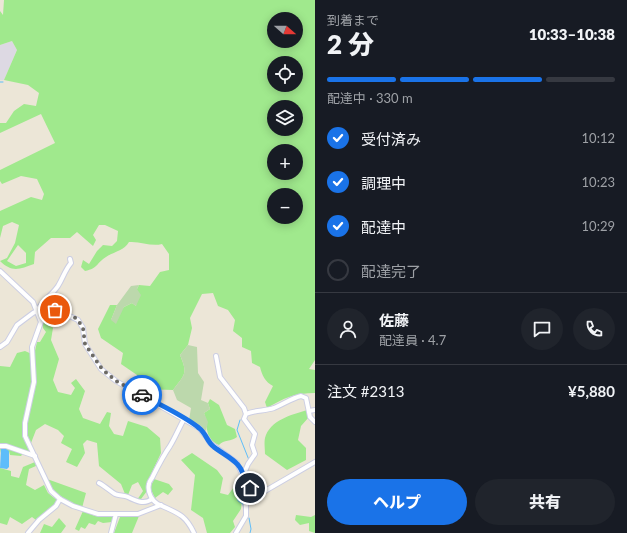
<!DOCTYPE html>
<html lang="ja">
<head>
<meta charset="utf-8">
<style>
  :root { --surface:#171b24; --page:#20242c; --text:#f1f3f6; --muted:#9ea1a6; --line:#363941; --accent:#1a73e8 }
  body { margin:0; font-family:Lato,"Noto Sans JP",sans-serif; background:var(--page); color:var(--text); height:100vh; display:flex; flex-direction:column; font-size:15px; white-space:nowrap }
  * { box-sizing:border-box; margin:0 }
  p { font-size:13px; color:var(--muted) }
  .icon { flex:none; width:22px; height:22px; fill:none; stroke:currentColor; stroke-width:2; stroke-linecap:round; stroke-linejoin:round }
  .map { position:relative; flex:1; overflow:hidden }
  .details { display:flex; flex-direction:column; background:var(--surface); width:312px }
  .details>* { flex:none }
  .needle { width:26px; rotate:111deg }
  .controls { position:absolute; left:267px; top:12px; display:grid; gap:8px }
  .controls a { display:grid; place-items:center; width:36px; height:36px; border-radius:50%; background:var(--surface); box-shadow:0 2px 10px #0003; font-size:20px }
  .pin { position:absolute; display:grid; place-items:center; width:34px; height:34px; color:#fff; margin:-17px; border:2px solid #fff; border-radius:50%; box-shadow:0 1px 4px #0007 }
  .courier { position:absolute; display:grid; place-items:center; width:40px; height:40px; margin:-20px; border:3px solid #1a73e8; border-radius:50%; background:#fff; color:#222; box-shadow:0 1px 5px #0007 }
  .overview em { font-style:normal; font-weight:800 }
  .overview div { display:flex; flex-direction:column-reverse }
  .overview { display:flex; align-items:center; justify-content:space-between; height:68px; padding:0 12px }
  h1 { font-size:26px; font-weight:800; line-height:30px }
  .bar { display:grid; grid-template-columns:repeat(4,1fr); gap:6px 4px; align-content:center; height:48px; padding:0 12px }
  .bar i { height:5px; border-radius:3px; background:var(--line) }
  .bar .active { background:var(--accent) }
  .bar p { grid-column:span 4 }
  .line { display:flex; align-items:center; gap:10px; padding:0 12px; border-top:1px solid var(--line) }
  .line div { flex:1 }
  .round { display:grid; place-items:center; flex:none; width:42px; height:42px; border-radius:21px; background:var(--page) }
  ol { padding:0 12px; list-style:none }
  li { display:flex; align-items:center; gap:12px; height:44px }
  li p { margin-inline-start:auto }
  li .icon { padding:4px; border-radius:50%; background:var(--accent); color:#fff; stroke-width:4 }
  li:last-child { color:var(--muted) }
  li i { width:22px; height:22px; border:2px solid var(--line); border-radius:50% }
  .button { display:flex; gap:8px; margin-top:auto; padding:8px 12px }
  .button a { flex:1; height:46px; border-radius:24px; background:var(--accent); color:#fff; font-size:16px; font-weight:800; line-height:46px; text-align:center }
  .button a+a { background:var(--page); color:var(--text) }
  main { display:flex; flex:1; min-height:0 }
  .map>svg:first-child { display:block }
  .industrial { fill:#ddd9e3 }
  .green { fill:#a0e98d; fill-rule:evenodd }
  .cemetery { fill:#bcd8ac }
  .water { fill:#5ebdfa }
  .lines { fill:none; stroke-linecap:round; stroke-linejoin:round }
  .stream { stroke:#5ebdfa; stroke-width:1 }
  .minor-casing { stroke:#cccee3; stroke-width:6 }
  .minor { stroke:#fff; stroke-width:4 }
  .done { stroke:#6c6a65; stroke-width:4; stroke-dasharray:0 7.2 }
  .route { stroke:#1a73e8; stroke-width:5 }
</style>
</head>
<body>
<main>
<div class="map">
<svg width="315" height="533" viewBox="0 0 315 533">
  <rect width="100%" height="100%" fill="#ece6d7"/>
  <polygon class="industrial" points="12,41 17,50 4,80 0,80 0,45"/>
  <g class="green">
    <path d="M4,0H315V360L309,369L315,370V393C295,393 284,398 267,408L265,402L273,386C265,382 262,375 260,367L252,363L251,351L242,347V338L233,331L235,320L228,310L218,306L213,293L202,294L190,318L192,328L188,345L180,355C188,374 185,374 173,390L141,389L135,384L137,375L121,364L123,353L101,338L98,329L110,305H117L111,320L124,307L132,303L136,306L137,289L139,285L150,286L160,272L169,270V254L162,244C151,247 141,241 129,242C124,251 115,251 106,257C95,264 99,268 85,271L81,267L83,260L89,264L97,251L103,245L112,246L117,241L118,231L105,225H99L93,235L96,240L93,246L77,232L70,238H51L35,252L34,264C20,269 12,273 0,261L7,258L15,243L19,225L12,222L3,226L0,238V211L31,197L42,200L44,194L37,179L21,176L2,184L0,181V170L55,143L41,114L0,133V123H6L14,111L24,104L36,106L39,93L28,85L4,80L17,50L12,41L0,45V11L3,15ZM274,19H296V41H274ZM274,63H296V85H274ZM274,107H296V129H274ZM274,151H296V173H274ZM274,195H296V217H274ZM18,245L26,253V263L16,266L7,261Z"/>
    <polygon points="50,313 48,322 53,328 51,340 59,359 53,380 58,392 71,395 75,388 71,383 76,379 85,391 79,409 83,418 100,424 107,412 111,413 109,426 114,434 123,436 128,421 147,427 160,438 161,453 146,485 147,491 141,499 137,500 143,491 138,482 132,485 128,495 125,494 121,484 99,466 97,443 87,440 83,444 85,453 77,467 66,462 72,449 61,443 64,436 58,430 45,424 36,430 31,443 28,446 31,453 24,452 21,456 10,455 9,451 1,449 0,453 0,366 10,367 17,353 25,351 34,355 37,342 40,342 46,332 43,328 42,316 45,314"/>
    <path d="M210,399L219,405L227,425L235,429L237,437C231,442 224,439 219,445C203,438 209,426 204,413L210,409L208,403Z"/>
    <path d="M307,410L309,417L301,426L298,440L306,448V460L287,470L265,454C265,449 264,442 265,438C270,420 291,415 307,410Z"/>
    <polygon points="192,453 217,470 223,478 220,493 228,495 234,487 237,487 242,500 241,509 233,521 235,527 230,533 207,533 203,518 191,510 195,475 181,460"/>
    <polygon points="35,462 36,466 29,469 26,485 35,490 44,485 48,493 58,501 51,509 36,520 32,517 22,524 10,517 7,525 0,523 0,468 11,471 11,476 19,478 23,467"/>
    <path d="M47,479L86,493L82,508C65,499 55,497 47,479Z"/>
    <polygon points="154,479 169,484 173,489 168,495 163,492 155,498 150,488"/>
    <polygon points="83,511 95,516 112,517 112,522 103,523 98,521 95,525 89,523 85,529 81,527 79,531 75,529"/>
    <polygon points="296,515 311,517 315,515 315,533 309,531 309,523 300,525 295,520"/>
    <polygon points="139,516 132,533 114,533 120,517"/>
    <polygon points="59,518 66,526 61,533 40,533 44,524 52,527"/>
  </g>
  <g class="cemetery">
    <polygon points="139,285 137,289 141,295 136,306 132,303 124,307 116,324 111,320 117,305 131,286"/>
    <path d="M188,345L197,347L198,373L204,382L201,400L208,403L210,409L204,413L208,422L206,431L189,420L191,408L177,400L173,390C185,374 188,374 180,355Z"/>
  </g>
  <polygon class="water" points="5,448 9,451 9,467 7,469 0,468 1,449"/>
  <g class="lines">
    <g class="stream">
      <polyline points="0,82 3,82"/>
      <polyline points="240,420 237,430 249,460"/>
      <polyline points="241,482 237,491 238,501 243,504 244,510"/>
      <polyline points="249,518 251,529 250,533"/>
    </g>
    <defs>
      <g id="minor">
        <polyline points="0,271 33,302 41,322 32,347 34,382 25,423 25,436 51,491 60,499 73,506 98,514 138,514 161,505"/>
        <path d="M37,311C42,301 52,295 58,286C63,278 65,270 71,263L70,259"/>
        <polyline points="0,347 7,342 17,325 33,313 37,311 59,311 78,320 83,328 85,344 101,369 116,381 199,428 207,438 210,443 237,463 243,476 243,480 257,495"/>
        <polyline points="216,356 220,377 244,408 246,414"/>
        <polyline points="309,411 315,410"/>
        <path d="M184,419C179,428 175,438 170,446C163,456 158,466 153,476C152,479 149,481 149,484C147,492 152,502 160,505C177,513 185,514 194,533"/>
        <polyline points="0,446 6,446 35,456"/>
        <path d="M243,476L248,464L255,454L252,445L255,434L244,419L246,414C255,410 265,411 274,408C284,404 292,398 301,396L306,398L310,417L315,422"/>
        <path d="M99,483C105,486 110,491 115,494C119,496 124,495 128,497C136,501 144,505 152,499"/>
        <polyline points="28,533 39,520 56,506 60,499"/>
        <polyline points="111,533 116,514"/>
        <polyline points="236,533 246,516 246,502 315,462"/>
      </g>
    </defs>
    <use href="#minor" class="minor-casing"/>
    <use href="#minor" class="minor"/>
  </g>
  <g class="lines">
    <polyline class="done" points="55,310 73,316 78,320 83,328 85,344 102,369 116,381 142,395"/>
    <path class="route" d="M142,395C158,404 185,416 199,428C206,433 207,442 214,447C225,456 245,463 243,480L250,488"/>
  </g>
</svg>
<div class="controls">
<a><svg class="needle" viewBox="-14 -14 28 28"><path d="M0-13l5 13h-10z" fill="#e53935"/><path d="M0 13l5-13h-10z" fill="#9ea1a6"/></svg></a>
<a><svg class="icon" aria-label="locate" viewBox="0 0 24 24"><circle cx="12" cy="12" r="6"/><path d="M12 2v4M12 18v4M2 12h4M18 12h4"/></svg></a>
<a><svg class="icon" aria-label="layers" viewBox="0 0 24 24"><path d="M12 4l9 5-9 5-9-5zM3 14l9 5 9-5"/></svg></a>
<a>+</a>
<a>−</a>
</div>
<div class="pin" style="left:55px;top:310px;background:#ea580c"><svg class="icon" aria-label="bag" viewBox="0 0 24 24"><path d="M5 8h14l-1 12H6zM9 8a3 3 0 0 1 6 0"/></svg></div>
<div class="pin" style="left:250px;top:488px;background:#1f2937"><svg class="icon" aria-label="home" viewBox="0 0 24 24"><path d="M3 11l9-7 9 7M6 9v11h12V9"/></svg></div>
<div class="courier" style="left:142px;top:395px"><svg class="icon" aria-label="car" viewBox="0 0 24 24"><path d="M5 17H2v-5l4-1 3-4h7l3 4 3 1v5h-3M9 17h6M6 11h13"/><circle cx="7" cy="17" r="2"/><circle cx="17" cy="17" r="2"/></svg></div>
</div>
<section class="details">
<div class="overview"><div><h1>2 分</h1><p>到着まで</p></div><em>10:33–10:38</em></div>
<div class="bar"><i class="active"></i><i class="active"></i><i class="active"></i><i></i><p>配達中 · 330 m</p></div>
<ol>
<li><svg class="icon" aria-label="check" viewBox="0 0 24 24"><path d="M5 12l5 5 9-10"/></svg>受付済み<p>10:12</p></li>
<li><svg class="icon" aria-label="check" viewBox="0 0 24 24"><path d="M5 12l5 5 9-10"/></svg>調理中<p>10:23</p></li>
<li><svg class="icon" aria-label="check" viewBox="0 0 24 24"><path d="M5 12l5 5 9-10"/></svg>配達中<p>10:29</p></li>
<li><i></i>配達完了</li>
</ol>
<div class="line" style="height:72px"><a class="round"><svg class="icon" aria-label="person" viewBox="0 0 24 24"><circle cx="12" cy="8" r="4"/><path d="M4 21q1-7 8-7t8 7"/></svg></a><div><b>佐藤</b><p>配達員 · 4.7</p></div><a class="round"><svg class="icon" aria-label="chat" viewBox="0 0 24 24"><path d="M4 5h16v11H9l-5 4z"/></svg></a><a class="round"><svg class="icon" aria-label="phone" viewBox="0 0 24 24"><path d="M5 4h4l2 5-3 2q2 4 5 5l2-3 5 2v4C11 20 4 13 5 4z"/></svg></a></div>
<div class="line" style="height:52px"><div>注文 #2313</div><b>¥5,880</b></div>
<div class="button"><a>ヘルプ</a><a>共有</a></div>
</section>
</main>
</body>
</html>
